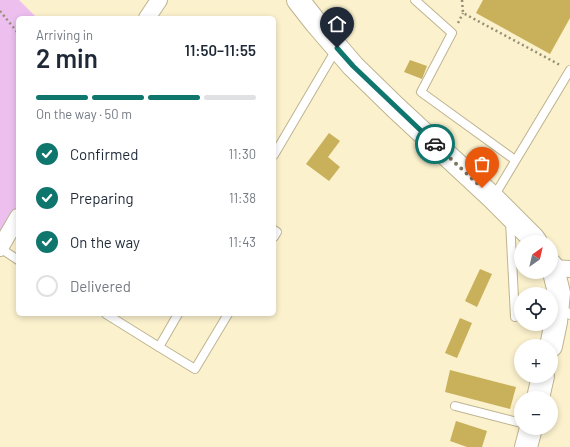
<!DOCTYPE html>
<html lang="en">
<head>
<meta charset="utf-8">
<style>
  :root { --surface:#fff; --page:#f2f2f3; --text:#1f2937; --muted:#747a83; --line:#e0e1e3; --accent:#0f766e }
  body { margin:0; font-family:Barlow,sans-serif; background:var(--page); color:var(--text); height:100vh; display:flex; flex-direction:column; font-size:15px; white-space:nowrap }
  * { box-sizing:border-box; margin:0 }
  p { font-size:13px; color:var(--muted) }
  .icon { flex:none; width:22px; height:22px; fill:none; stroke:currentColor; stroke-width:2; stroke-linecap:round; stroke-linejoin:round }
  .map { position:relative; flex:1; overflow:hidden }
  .panel { position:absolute; left:16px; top:16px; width:260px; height:300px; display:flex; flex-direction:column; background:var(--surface); border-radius:6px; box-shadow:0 2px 6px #0003 }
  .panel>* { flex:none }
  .needle { width:26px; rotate:34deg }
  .controls { position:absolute; left:514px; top:235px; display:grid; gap:8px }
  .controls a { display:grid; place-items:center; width:44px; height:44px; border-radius:50%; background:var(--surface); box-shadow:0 2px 6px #0003; font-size:20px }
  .pin { position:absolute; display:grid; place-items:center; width:34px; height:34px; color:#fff; margin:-41px -17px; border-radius:50% 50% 50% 0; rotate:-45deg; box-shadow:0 0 4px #0007 }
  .pin .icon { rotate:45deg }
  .courier { position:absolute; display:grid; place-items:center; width:40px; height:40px; margin:-20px; border:3px solid #0f766e; border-radius:50%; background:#fff; color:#222; box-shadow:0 1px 5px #0007 }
  .head em { font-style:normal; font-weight:600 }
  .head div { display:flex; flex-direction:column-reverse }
  .head { display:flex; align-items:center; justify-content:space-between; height:68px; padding:0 20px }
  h1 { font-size:26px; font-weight:600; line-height:30px }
  .bar { display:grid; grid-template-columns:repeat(4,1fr); gap:6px 4px; align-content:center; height:48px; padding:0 20px }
  .bar i { height:5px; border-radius:3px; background:var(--line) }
  .bar .active { background:var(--accent) }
  .bar p { grid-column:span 4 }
  ol { padding:0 20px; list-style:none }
  li { display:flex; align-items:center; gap:12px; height:44px }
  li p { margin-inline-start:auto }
  li .icon { padding:4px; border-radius:50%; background:var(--accent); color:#fff; stroke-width:4 }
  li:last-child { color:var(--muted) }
  li i { width:22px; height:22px; border:2px solid var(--line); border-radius:50% }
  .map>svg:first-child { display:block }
  .green { fill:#ecbfef }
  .building { fill:#c9b15b }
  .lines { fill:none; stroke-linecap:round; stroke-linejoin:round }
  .lane-casing { stroke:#beb491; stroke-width:10 }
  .street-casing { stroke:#beb491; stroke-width:18 }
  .secondary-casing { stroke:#beb491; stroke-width:24 }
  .path { stroke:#958f76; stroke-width:2.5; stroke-dasharray:2 3; stroke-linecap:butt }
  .lane { stroke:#fff; stroke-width:8 }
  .street { stroke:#fff; stroke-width:16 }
  .secondary { stroke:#fff; stroke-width:22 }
  .done { stroke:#7c7660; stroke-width:4; stroke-dasharray:0 7.2 }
  .route { stroke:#0f766e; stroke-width:5 }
</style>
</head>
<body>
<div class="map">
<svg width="570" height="447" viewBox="0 0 570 447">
  <rect width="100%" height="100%" fill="#fbf1cd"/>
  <polygon class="green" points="0,0 19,0 37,18 18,18 18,207 0,236"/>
  <g class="building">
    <polygon points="483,0 570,0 570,18 550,54 476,13"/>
    <polygon points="410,60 427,66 422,79 404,72"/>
    <polygon points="329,133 340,141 328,157 340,167 329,181 306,164"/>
    <polygon points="480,269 492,274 477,307 465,301"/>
    <polygon points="460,318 472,323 457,358 445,353"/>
    <polygon points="450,370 516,387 510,409 445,392"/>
    <polygon points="456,421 487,431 482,447 467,447 450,441"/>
  </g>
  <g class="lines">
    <defs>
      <g id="lane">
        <polyline points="415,0 452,33 421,92 515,160"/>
        <polyline points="274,155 337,48"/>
        <polyline points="493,198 570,70"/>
        <polyline points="510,221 515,317"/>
        <polyline points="274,230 277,232 274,237"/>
        <polyline points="0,248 18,260"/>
        <polyline points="561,306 570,315"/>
        <polyline points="106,314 159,347"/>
        <polyline points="178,314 159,347 195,369 228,314"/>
        <polyline points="455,406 521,423"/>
      </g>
      <g id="street">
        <polyline points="147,18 159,0"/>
        <polyline points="0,248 18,217"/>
        <polyline points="553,268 570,269"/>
      </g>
      <g id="secondary">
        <polyline points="298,0 316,23 353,66 395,107 493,198 533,238 536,242"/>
        <polyline points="551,346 556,322 559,293 553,268 551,265"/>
        <polyline points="538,398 543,376"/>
        <polyline points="526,447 531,428"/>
      </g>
    </defs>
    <use href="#lane" class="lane-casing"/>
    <use href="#street" class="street-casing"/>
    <use href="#secondary" class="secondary-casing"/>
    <g class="path">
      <polyline points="462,0 463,13 560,65"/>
      <polyline points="0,11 18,33"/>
      <polyline points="458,23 463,13"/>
    </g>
    <use href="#lane" class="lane"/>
    <use href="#street" class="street"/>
    <use href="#secondary" class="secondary"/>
  </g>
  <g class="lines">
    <polyline class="done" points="435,144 482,188"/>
    <polyline class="route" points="337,48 353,66 435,144"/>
  </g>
</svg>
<div class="controls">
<a><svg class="needle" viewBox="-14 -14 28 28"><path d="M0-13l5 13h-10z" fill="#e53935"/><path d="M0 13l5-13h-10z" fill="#747a83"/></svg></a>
<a><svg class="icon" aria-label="locate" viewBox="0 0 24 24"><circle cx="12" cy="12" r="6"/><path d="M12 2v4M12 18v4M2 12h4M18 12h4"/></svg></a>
<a>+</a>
<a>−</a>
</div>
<div class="pin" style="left:482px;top:188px;background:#ea580c"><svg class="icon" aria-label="bag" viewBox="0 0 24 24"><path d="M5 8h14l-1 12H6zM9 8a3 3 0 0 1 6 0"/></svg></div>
<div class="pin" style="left:337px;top:48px;background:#1f2937"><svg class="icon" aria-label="home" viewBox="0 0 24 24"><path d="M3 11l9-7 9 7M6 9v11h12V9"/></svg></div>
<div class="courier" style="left:435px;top:144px"><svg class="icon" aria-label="car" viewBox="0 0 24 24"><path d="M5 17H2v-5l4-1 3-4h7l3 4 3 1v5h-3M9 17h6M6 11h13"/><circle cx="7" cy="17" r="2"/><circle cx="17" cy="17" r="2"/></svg></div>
<section class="panel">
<div class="head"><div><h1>2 min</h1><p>Arriving in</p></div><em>11:50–11:55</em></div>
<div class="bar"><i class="active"></i><i class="active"></i><i class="active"></i><i></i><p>On the way · 50 m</p></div>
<ol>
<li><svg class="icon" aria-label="check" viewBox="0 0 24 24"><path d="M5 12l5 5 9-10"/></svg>Confirmed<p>11:30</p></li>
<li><svg class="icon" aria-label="check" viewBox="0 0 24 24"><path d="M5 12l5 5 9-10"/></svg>Preparing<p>11:38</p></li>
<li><svg class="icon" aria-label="check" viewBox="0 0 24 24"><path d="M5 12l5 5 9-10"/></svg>On the way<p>11:43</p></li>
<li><i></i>Delivered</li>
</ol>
</section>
</div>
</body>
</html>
